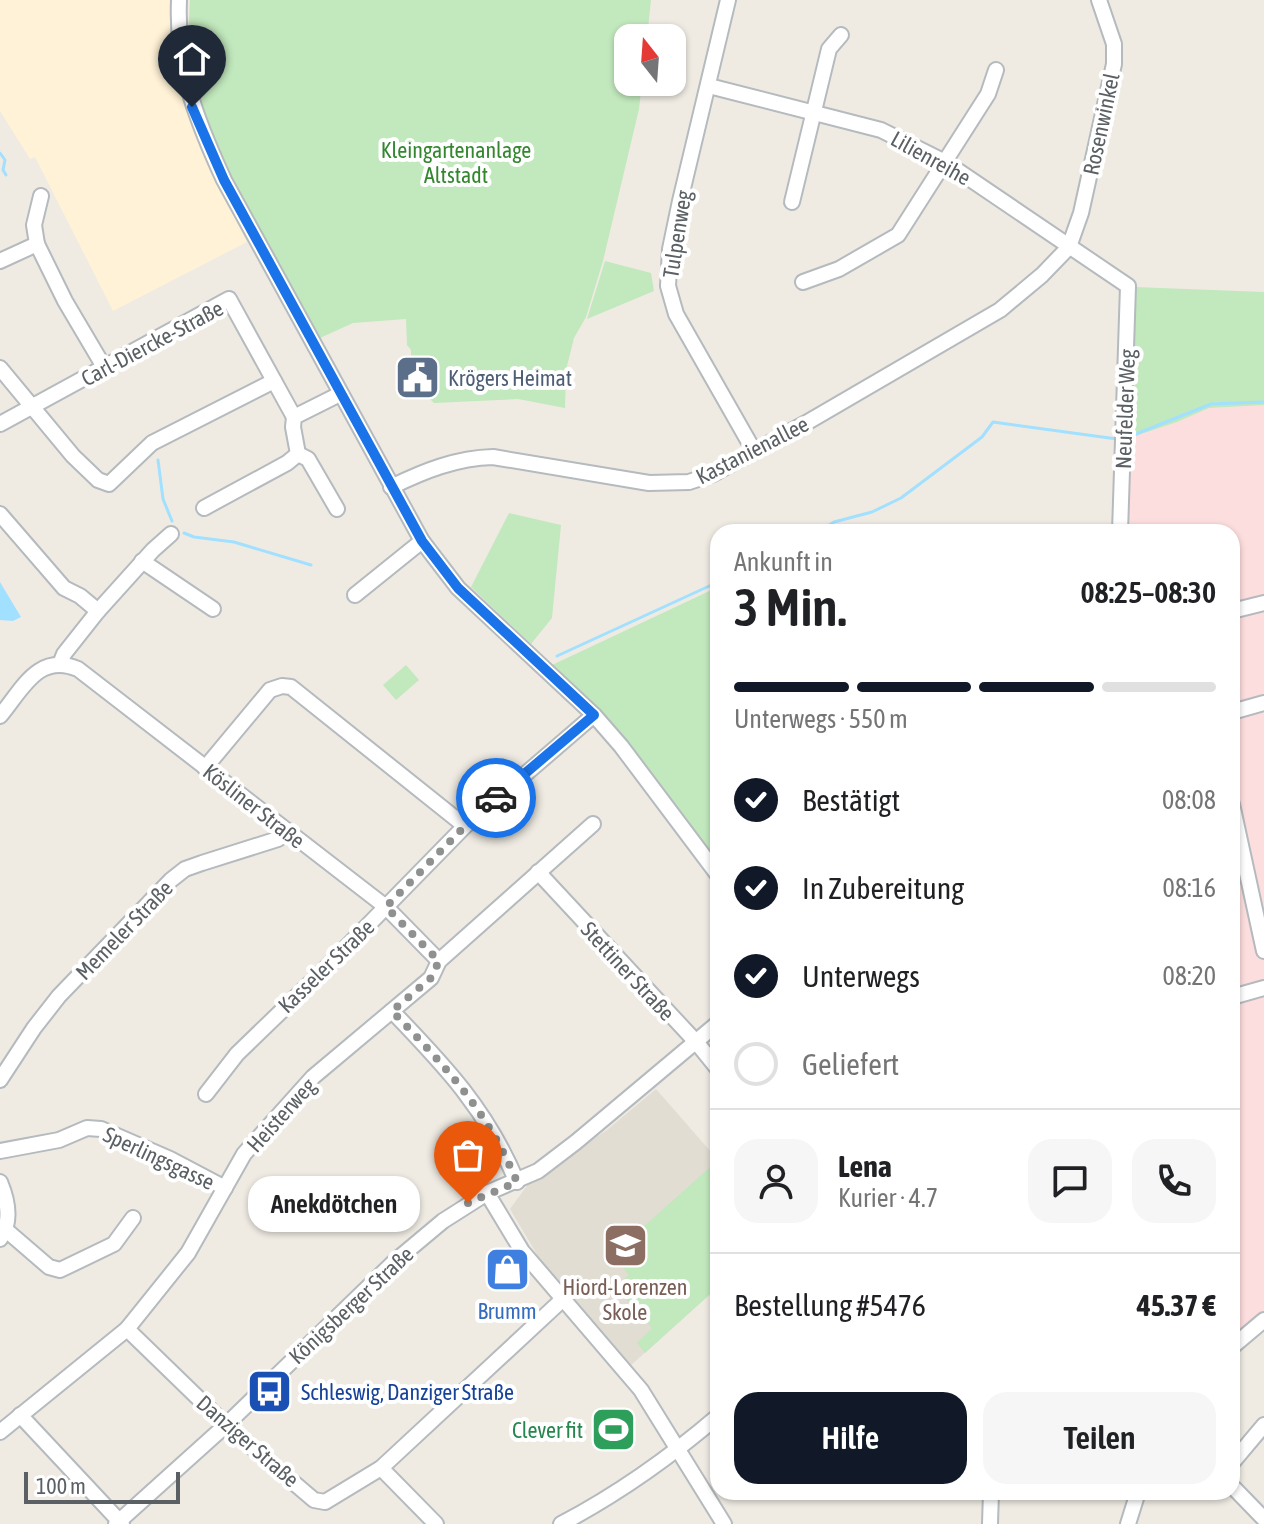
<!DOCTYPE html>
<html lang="de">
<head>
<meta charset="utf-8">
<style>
  :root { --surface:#fff; --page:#f6f6f6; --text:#202124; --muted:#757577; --line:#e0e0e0; --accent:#111827 }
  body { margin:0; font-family:"Asap Condensed",sans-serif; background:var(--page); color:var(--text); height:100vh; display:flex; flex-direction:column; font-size:30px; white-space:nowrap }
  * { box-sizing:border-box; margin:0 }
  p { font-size:26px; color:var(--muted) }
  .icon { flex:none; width:44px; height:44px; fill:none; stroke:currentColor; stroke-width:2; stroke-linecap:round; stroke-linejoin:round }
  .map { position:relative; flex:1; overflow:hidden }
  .panel { position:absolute; left:710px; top:524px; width:530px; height:976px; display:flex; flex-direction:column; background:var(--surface); border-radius:24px; box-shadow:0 2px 6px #0004 }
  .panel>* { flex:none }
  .needle { width:52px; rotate:343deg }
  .fabs { position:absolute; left:614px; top:24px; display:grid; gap:16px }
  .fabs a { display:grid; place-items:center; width:72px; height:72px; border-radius:16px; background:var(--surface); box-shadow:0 2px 6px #0004; font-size:40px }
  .scale { position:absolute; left:24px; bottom:20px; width:156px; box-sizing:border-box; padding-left:8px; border:4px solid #5b6064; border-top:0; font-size:22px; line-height:28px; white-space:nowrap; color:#5b6064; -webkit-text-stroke:6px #fff; paint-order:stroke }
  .pin { position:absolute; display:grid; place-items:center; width:68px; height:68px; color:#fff; margin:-82px -34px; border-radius:50% 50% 50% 0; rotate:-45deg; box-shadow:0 0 8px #0007 }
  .pin .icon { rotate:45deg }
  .courier { position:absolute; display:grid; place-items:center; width:80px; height:80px; margin:-40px; border:6px solid #1a73e8; border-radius:50%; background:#fff; color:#222; box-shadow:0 2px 10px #0007 }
  .bubble { position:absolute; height:56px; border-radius:24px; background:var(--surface); box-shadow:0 2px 6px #0004; font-size:26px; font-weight:600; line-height:56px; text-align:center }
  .summary em { font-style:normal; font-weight:600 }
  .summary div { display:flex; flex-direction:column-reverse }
  .summary { display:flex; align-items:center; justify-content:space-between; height:136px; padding:0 24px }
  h1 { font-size:52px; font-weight:600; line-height:60px }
  .bar { display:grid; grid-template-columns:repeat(4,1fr); gap:12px 8px; align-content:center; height:96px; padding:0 24px }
  .bar i { height:10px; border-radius:6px; background:var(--line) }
  .bar .selected { background:var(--accent) }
  .bar p { grid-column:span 4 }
  .line { display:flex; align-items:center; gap:20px; padding:0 24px; border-top:2px solid var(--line) }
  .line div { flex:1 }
  .round { display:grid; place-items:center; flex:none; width:84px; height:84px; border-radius:24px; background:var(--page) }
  ol { padding:0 24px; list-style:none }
  li { display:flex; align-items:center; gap:24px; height:88px }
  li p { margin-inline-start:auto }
  li .icon { padding:8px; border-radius:50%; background:var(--accent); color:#fff; stroke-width:4 }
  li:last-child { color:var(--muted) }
  li i { width:44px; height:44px; border:4px solid var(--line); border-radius:50% }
  .action { display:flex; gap:16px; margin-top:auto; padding:16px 24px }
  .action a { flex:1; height:92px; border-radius:24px; background:var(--accent); color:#fff; font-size:32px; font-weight:600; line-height:92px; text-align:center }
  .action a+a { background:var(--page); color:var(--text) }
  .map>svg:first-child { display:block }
  .commercial { fill:#fff2d7 }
  .education { fill:#e1ddd3 }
  .medical { fill:#fddede }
  .green { fill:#c2e8bd }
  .water { fill:#a2e0ff }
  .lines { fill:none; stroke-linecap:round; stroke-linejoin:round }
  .stream { stroke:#a2e0ff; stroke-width:3 }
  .minor-casing { stroke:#b5babe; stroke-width:18 }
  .minor { stroke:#fff; stroke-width:14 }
  .done { stroke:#8f9190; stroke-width:8; stroke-dasharray:0 14.4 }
  .route { stroke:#1a73e8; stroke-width:10 }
  .labels { text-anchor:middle; stroke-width:8; stroke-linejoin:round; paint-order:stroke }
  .street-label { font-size:22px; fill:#5b6064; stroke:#fff }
  .park-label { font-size:22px; fill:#34872f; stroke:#fff }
  .service-label { font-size:22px; fill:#4e5e75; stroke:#fff; text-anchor:start }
  .education-label { font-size:22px; fill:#785e54; stroke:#fff }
  .shop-label { font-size:22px; fill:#366cbe; stroke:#fff }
  .transit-label { font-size:22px; fill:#164399; stroke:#fff; text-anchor:start }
  .leisure-label { font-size:22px; fill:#27864d; stroke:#fff; text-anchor:end }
</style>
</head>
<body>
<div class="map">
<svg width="1264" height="1524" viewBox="0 0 1264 1524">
  <rect width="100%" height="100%" fill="#efebe3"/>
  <polygon class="commercial" points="0,0 171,0 173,51 182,94 201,151 247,242 113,311 35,157 30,159 0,111"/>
  <polygon class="education" points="656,1089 718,1160 718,1287 630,1366 554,1283 510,1209 532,1179 607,1130"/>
  <polygon class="medical" points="1264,405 1264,1312 1232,1337 1232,532 1127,532 1132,437 1177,422 1209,408"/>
  <g class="green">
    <path d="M190,0H651L647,38H628V82H642L639,109L603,261L586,317L574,338L566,370L565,408L518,399L434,403L430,399L428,358H411V350L407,345L406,319L353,323L320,338C279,263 220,173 197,91C189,62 188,30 190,0Z"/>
    <polygon points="605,261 651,273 654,291 587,319"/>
    <polygon points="1135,287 1264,292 1264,405 1209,408 1177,422 1132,437"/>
    <polygon points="509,513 561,525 552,618 531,644 471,587"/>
    <path d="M718,587V861C679,816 649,766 610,722C593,702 572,684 552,665Z"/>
    <polygon points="406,665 419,680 396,700 383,685"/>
    <polygon points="718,1160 718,1287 645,1353 637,1343 652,1328 615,1287 629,1275 612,1255"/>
  </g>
  <polygon class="water" points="0,582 21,617 13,621 0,620"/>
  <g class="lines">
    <g class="stream">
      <polyline points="0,153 5,160 3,170 6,175"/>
      <polyline points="1136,434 1211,404 1264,402"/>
      <polyline points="158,460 163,499 172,521"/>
      <polyline points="818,532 834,522 872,512 901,498 982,437 993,422 1117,439"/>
      <polyline points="184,533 194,537 234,542 311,565"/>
      <polyline points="557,656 718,582"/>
    </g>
    <defs>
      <g id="minor">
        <path d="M179,0C176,69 196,119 224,180L422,541L458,588L594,715L621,746L718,875"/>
        <polyline points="728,0 680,201 670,249 668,286 676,314 754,451"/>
        <polyline points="709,86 881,130 945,162 1128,286 1120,532"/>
        <polyline points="41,196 34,225 37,244 65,301 104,367"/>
        <polyline points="792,202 829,49 841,35"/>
        <polyline points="0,261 37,244"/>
        <polyline points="803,282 839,269 898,235 988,94 996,70"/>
        <polyline points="0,368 73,456 98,480 109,484 152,443 274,381"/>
        <polyline points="0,424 229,299 294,417"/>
        <polyline points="298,454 308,459 337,509"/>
        <path d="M391,487C424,471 456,458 493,457L649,483L689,482L713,474L806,423L1000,310L1042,275L1069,247L1081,213L1114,64V44L1099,0"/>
        <polyline points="204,508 287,463 298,454 293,427 294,417 340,394"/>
        <polyline points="0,514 64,588 80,596 98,611 64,654 60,664"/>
        <polyline points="142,561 213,609"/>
        <polyline points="355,595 422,541"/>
        <polyline points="98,611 153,550 171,534"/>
        <polyline points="1232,611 1264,603"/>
        <polyline points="1232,712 1264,703"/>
        <path d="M0,716C22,690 38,652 78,669L386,907L439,961"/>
        <polyline points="205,768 270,690 282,686 291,687 465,826"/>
        <polyline points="1232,804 1264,951"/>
        <polyline points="538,872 697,1043 718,1069"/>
        <polyline points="1232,997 1264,988"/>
        <path d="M392,1011C445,1066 487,1110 517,1182"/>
        <polyline points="0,1080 34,1028 59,996 171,880 185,869 202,863 278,839 287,832"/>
        <polyline points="206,1094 237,1054 327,967 465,826 594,715"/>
        <polyline points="0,1151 59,1140 87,1128 101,1129 170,1159 225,1188"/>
        <path d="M0,1182C8,1201 12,1222 0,1239"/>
        <polyline points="487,1193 522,1251 641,1390 724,1524"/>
        <polyline points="6,1230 49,1267 60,1270 114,1244 133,1218"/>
        <polyline points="127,1329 226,1425 314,1500 325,1502 381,1468 562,1300"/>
        <polyline points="1232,1347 1264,1320"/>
        <polyline points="20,1415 122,1524"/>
        <polyline points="0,1432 127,1329 188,1253 244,1154 313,1077 431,978 439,961 593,824"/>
        <polyline points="1232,1463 1264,1425"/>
        <polyline points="381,1468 436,1524"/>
        <polyline points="1232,1486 1264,1519"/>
        <polyline points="116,1524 226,1425 394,1262 443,1221 487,1193 538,1171 576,1142 718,1023"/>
        <path d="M561,1524C618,1494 669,1458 718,1416"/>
        <polyline points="990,1524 991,1492"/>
        <polyline points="1128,1524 1138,1492"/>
      </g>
    </defs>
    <use href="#minor" class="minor-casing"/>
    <use href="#minor" class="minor"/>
  </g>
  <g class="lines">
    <path class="done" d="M468,1203L517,1182C487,1110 445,1066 392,1011L431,978L439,961L386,907L465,826L496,798"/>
    <polyline class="route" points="192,107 224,180 422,541 458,588 594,715 496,798"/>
  </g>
  <defs>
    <symbol id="civic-square" viewBox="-11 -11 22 22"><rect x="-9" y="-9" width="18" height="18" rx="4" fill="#5c6f8a" stroke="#fff"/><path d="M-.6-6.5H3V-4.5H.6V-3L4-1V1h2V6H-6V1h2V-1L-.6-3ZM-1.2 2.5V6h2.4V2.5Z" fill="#fff"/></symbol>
    <symbol id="school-square" viewBox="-11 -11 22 22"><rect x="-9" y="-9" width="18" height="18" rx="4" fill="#8d6e63" stroke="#fff"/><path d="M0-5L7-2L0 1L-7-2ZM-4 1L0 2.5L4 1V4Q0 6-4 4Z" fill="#fff"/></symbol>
    <symbol id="shop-square" viewBox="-11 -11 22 22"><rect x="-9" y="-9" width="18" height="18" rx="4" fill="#3f7fe0" stroke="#fff"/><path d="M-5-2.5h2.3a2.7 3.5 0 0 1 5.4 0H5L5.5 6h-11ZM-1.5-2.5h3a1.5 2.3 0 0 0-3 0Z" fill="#fff"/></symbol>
    <symbol id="bus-square" viewBox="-11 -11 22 22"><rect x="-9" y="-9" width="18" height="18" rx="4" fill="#1a4fb4" stroke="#fff"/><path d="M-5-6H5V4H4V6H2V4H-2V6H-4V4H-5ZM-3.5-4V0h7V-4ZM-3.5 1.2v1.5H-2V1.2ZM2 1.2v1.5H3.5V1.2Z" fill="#fff"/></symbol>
    <symbol id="stadium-square" viewBox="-11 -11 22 22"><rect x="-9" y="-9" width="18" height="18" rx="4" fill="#2e9e5b" stroke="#fff"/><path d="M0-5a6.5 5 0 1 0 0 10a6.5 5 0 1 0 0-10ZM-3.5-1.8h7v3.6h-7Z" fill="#fff"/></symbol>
  </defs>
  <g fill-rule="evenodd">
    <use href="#civic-square" x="392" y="352" width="51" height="51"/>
    <use href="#school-square" x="600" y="1220" width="51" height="51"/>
    <use href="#shop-square" x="482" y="1244" width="51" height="51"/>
    <use href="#bus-square" x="244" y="1366" width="51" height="51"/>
    <use href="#stadium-square" x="588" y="1404" width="51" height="51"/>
  </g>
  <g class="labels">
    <g class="street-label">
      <text transform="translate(1101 124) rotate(-78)" y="8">Rosenwinkel</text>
      <text transform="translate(931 158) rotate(29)" y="8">Lilienreihe</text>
      <text transform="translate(677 234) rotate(-81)" y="8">Tulpenweg</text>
      <text transform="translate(152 343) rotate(-28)" y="8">Carl-Diercke-Straße</text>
      <text transform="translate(1125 409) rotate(-88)" y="8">Neufelder Weg</text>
      <text transform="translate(752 450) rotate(-27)" y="8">Kastanienallee</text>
      <text transform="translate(254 806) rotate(38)" y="8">Kösliner Straße</text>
      <text transform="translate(124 930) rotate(-46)" y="8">Memeler Straße</text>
      <text transform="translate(326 966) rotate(-44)" y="8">Kasseler Straße</text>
      <text transform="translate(628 971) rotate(47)" y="8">Stettiner Straße</text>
      <text transform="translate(281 1115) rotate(-48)" y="8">Heisterweg</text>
      <text transform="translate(159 1158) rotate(25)" y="8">Sperlingsgasse</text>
      <text transform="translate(351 1305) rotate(-43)" y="8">Königsberger Straße</text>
      <text transform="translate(248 1441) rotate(41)" y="8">Danziger Straße</text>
    </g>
    <g class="park-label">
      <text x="456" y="158">Kleingartenanlage<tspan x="456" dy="25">Altstadt</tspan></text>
    </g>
    <g class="service-label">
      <text x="448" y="386">Krögers Heimat</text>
    </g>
    <g class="education-label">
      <text x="625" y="1295">Hiord-Lorenzen<tspan x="625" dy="25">Skole</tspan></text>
    </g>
    <g class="shop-label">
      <text x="507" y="1319">Brumm</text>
    </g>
    <g class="transit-label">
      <text x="301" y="1400">Schleswig, Danziger Straße</text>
    </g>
    <g class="leisure-label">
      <text x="583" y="1438">Clever fit</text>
    </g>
  </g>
</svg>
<div class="fabs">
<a><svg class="needle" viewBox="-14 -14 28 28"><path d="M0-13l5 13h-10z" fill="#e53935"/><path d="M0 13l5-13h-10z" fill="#757577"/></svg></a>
</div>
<div class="scale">100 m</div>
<div class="pin" style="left:468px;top:1203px;background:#ea580c"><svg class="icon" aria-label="bag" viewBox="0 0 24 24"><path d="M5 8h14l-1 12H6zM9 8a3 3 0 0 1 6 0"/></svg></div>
<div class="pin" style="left:192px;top:107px;background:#1f2937"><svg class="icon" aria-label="home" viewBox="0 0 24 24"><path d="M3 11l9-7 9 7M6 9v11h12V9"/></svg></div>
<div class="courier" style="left:496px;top:798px"><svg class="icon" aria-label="car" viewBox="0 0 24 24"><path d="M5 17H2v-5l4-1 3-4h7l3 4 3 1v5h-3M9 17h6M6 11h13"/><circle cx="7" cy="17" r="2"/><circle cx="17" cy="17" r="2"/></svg></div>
<div class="bubble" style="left:248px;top:1176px;width:172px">Anekdötchen</div>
<section class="panel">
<div class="summary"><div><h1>3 Min.</h1><p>Ankunft in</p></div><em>08:25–08:30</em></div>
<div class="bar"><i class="selected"></i><i class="selected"></i><i class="selected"></i><i></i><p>Unterwegs · 550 m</p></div>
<ol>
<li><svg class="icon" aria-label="check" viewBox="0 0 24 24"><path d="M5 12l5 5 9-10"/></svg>Bestätigt<p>08:08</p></li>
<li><svg class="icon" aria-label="check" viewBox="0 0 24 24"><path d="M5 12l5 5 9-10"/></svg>In Zubereitung<p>08:16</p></li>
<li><svg class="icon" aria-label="check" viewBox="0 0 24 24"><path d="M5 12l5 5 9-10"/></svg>Unterwegs<p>08:20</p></li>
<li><i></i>Geliefert</li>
</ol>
<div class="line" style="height:144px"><a class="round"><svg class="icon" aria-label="person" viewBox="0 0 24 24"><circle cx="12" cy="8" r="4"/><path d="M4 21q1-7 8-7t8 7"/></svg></a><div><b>Lena</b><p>Kurier · 4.7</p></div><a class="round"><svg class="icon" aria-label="chat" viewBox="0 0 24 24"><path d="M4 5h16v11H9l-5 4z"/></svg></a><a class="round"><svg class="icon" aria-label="phone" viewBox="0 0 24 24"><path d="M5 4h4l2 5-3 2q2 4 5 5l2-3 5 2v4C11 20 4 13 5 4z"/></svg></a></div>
<div class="line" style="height:104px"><div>Bestellung #5476</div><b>45.37 €</b></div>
<div class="action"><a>Hilfe</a><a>Teilen</a></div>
</section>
</div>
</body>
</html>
